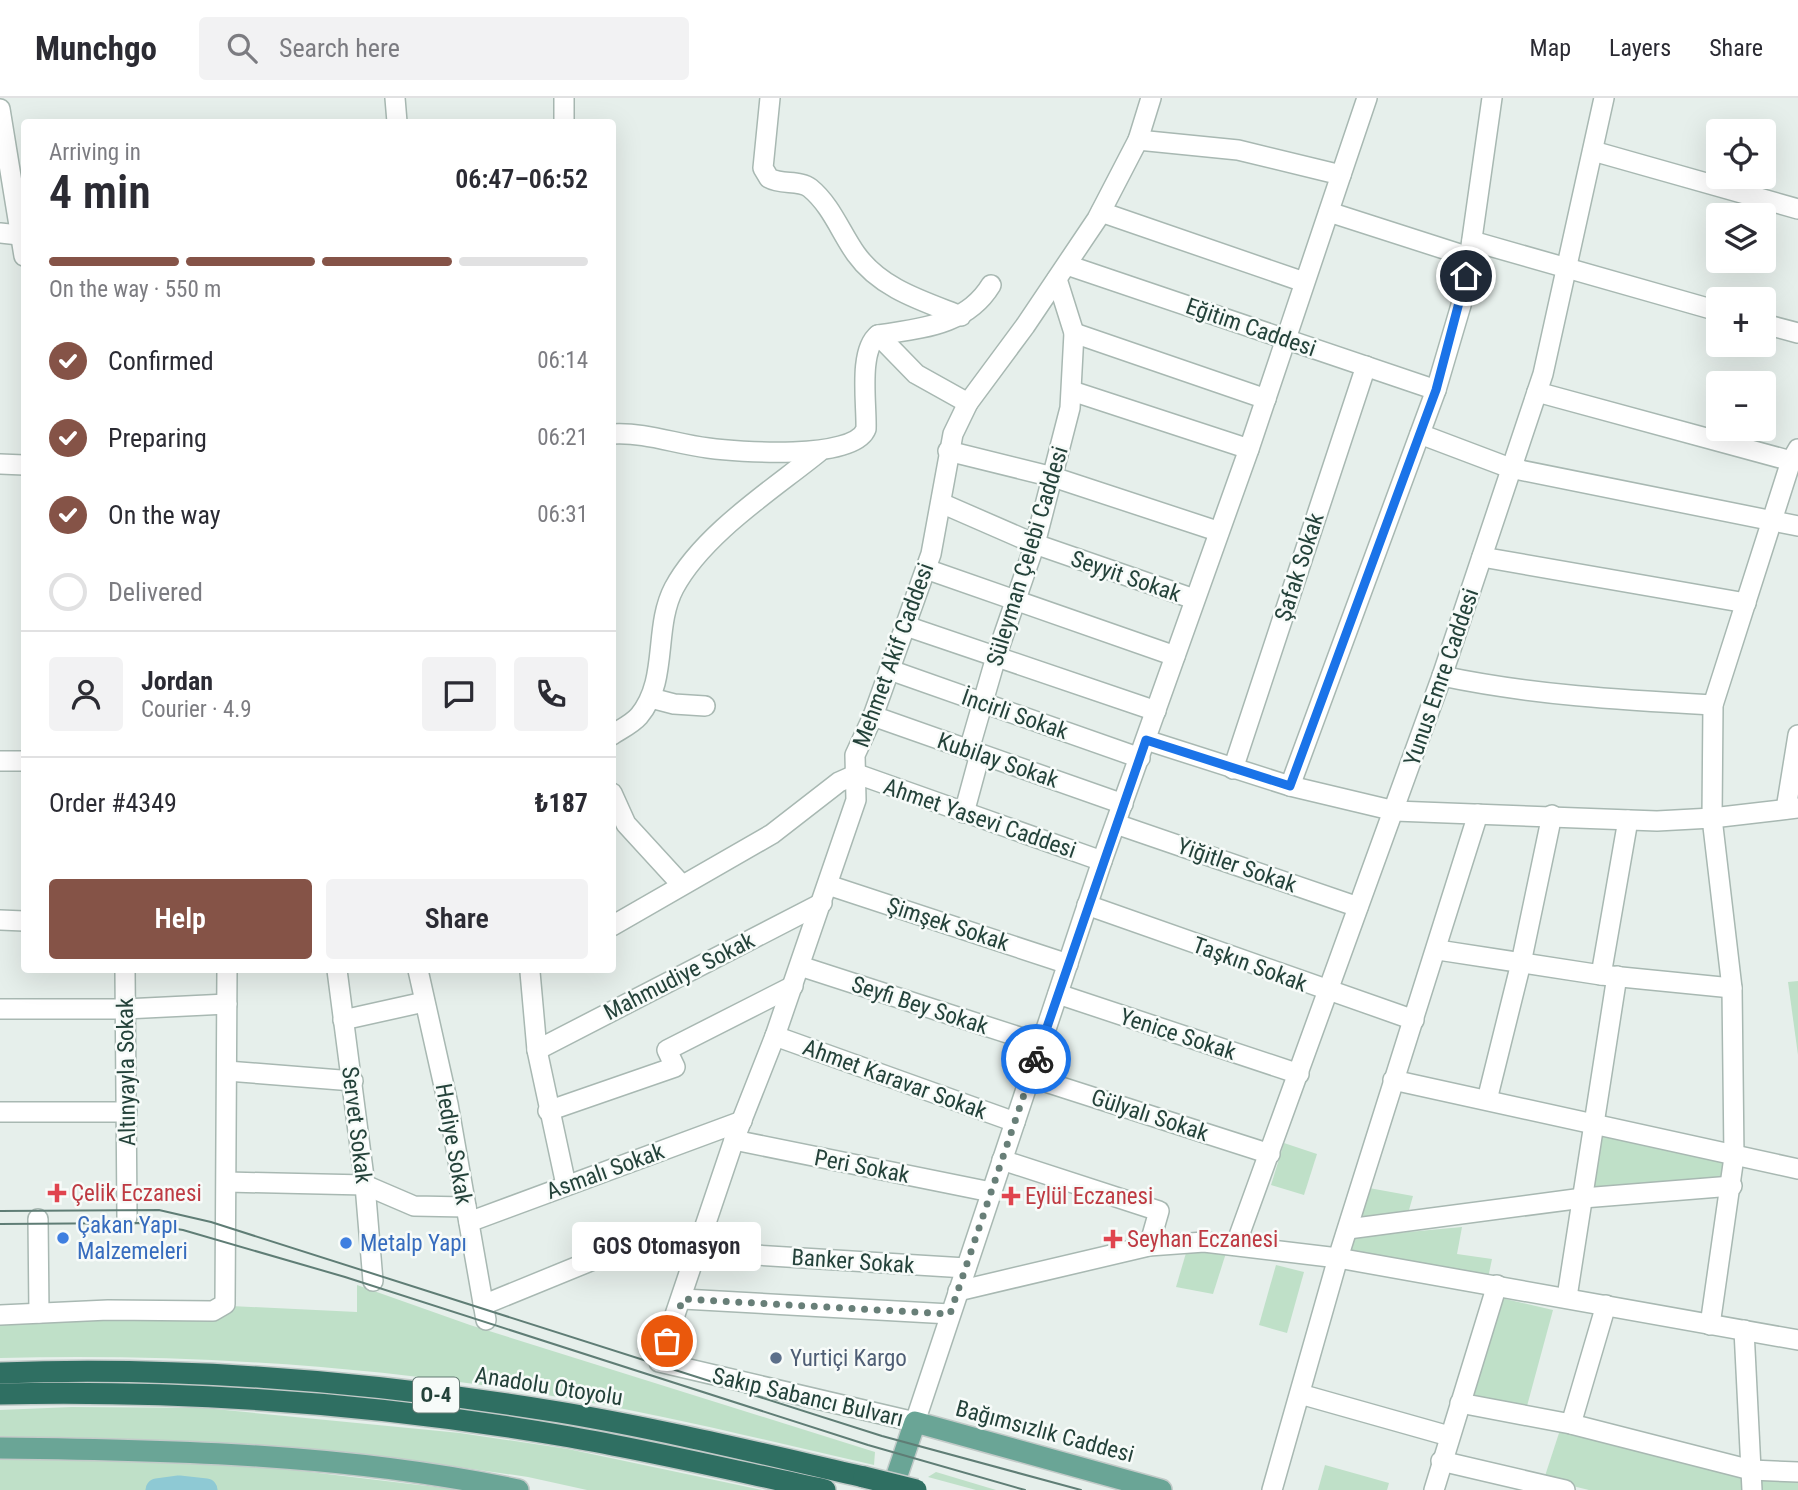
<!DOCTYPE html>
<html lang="en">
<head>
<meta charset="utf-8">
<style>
  :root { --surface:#fff; --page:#f2f2f3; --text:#2b2b33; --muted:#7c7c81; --line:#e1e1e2; --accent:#855347 }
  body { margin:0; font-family:"Roboto Condensed",sans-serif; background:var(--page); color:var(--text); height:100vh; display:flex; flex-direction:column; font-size:26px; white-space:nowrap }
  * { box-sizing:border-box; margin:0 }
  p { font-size:23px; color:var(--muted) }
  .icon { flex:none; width:38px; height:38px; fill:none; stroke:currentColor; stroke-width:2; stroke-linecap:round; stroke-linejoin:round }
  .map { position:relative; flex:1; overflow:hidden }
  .sheet { position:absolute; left:21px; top:21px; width:595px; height:854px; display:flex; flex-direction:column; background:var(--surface); border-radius:7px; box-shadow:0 7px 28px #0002 }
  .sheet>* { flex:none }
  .fabs { position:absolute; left:1706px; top:21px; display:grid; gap:14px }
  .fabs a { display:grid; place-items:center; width:70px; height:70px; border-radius:7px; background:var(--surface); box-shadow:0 7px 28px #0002; font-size:35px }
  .pin { position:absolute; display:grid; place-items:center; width:60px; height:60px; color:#fff; margin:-30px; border:4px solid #fff; border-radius:50%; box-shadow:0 2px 7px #0007 }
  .courier { position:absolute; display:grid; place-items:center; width:70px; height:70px; margin:-35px; border:5px solid #1a73e8; border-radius:50%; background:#fff; color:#222; box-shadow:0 2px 9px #0007 }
  .bubble { position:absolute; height:49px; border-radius:7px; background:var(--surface); box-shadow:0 7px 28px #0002; font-size:23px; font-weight:600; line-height:49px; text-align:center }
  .summary em { font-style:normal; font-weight:600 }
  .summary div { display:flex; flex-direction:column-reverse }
  .summary { display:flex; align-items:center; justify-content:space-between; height:119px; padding:0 28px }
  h1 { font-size:46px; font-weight:600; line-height:52px }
  .bar { display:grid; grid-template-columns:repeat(4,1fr); gap:10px 7px; align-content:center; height:84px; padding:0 28px }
  .bar i { height:9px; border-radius:5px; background:var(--line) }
  .bar .selected { background:var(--accent) }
  .bar p { grid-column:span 4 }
  .line { display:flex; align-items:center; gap:18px; padding:0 28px; border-top:2px solid var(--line) }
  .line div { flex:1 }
  .round { display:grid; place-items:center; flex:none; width:74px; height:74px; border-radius:7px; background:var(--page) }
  ol { padding:0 28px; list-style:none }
  li { display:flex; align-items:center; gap:21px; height:77px }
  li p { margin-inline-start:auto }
  li .icon { padding:7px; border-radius:50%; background:var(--accent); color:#fff; stroke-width:4 }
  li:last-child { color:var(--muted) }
  li i { width:38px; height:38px; border:4px solid var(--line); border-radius:50% }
  .cta { display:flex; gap:14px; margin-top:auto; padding:14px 28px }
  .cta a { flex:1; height:80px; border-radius:7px; background:var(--accent); color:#fff; font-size:28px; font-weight:600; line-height:80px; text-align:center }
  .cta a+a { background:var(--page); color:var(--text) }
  header { display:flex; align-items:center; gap:42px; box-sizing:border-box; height:98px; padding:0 35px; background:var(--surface); border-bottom:2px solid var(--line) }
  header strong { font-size:33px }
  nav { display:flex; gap:38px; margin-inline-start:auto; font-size:24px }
  .search { width:490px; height:63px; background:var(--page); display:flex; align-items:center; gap:18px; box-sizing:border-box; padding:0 24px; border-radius:7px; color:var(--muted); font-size:26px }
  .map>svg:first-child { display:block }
  .green { fill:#bfe0c8 }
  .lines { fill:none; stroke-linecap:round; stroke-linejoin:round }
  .river { stroke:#8ec9d4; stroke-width:23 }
  .minor-casing { stroke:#a8b8b2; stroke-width:22 }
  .major-casing { stroke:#c2cac8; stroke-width:24 }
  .highway-casing { stroke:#c2cac8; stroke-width:24 }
  .minor { stroke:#fff; stroke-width:19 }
  .major { stroke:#6aa596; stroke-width:21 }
  .highway { stroke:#2f6f62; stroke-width:21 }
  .tram { stroke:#5f7d75; stroke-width:2 }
  .highway-bridge-casing { stroke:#c2cac8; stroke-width:24; stroke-linecap:butt }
  .highway-bridge { stroke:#2f6f62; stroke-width:21 }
  .done { stroke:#687f78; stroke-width:7; stroke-dasharray:0 12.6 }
  .route { stroke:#1a73e8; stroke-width:9 }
  .health-dot { fill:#e0444e; stroke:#f7fbf9; stroke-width:2.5 }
  .shop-dot { fill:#3f7fe0; stroke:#f7fbf9; stroke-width:2.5 }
  .service-dot { fill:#5c6f8a; stroke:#f7fbf9; stroke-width:2.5 }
  .labels { text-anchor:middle; stroke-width:5; stroke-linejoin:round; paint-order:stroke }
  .shield { fill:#f7fbf9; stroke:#637a73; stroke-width:2 }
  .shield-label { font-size:21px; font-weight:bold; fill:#24423a }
  .street-label { font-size:23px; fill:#24423a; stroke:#f7fbf9 }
  .health-label { font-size:23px; fill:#be3a42; stroke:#f7fbf9; text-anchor:start }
  .shop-label { font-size:23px; fill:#366cbe; stroke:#f7fbf9; text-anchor:start }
  .service-label { font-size:23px; fill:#4e5e75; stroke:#f7fbf9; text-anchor:start }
</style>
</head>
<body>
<header>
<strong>Munchgo</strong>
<div class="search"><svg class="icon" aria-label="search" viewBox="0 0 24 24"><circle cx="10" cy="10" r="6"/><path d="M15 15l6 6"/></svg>Search here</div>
<nav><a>Map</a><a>Layers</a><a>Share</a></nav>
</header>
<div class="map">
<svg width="1798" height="1392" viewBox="0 0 1798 1392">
  <rect width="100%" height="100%" fill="#e6efeb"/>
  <g class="green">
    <polygon points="1798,883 1798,957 1788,884"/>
    <polygon points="1600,1038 1728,1063 1725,1083 1591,1094"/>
    <polygon points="1284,1045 1317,1056 1304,1097 1271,1087"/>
    <polygon points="1369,1090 1413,1098 1407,1119 1358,1124"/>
    <polygon points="1462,1129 1457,1156 1492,1161 1488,1180 1349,1154 1355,1139"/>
    <polygon points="1186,1155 1226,1155 1213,1196 1176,1189"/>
    <polygon points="1276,1167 1304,1174 1287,1235 1259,1227"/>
    <path d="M357,1187L470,1227L875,1354L874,1367C769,1343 665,1317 559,1299C375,1268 186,1255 0,1260V1222L231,1208L357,1214Z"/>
    <polygon points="1501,1200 1553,1212 1527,1308 1471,1298"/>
    <polygon points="72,1309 204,1310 460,1335 568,1351 762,1392 587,1392 528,1379 424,1364 174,1343 0,1340 0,1312"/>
    <polygon points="1560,1332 1745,1380 1746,1392 1589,1392 1544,1381"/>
    <polygon points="0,1360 260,1368 461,1392 0,1392"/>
    <polygon points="1325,1367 1389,1385 1387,1392 1318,1392"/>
    <polygon points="936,1374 996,1392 976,1392 928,1379"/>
    <polygon points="1760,1381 1798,1383 1798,1392 1761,1392"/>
  </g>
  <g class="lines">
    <polyline class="river" points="157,1392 179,1389 206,1392"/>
    <defs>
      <g id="minor">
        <polyline points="395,0 397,24"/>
        <path d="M770,0L763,70L769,80C781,87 800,82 810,90C831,107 841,135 856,156C881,191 923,203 961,218"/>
        <polyline points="1151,0 1138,42 1097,121 1025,228 968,305 953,336 931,456 873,618 855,657 856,702 775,938 734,1042 659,1264 915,1324 1102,763 1249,351 1341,77"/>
        <polyline points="0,11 24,158"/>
        <polyline points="564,24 564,0"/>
        <polyline points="1138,42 1238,52 1341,77 1367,0"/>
        <polyline points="1593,53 1798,111"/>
        <polyline points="1101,114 1304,184"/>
        <polyline points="1329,114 1469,159"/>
        <polyline points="0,135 19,137"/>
        <polyline points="1472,143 1718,213"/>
        <polyline points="1067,167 1436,292"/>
        <polyline points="1764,226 1798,235"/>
        <polyline points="1074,235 1266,301"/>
        <polyline points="878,237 916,276 968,305"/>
        <polyline points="1072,293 1249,351"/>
        <polyline points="1537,294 1791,363"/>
        <path d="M612,336C646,334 675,346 708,350C737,354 854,363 866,331C867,307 858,253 878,237C921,230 966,228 991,187"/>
        <polyline points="1420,336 1510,370 1798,428"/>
        <polyline points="948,353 1053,379 1217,433"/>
        <polyline points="0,366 24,367"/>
        <polyline points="941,405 1035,446 1194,501"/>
        <polyline points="1482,459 1746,505"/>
        <polyline points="926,471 1175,558"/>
        <polyline points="906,528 1156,613"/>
        <polyline points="890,572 1140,660"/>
        <path d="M1442,578C1532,597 1622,602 1713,607"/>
        <polyline points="651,600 674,606 705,608"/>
        <polyline points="873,618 1123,706"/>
        <path d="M612,637C621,631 632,626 639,618C669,582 653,530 674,490C703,436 772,392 819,354"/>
        <polyline points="1146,642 1290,688 1395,713 1657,723 1712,720 1798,710"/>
        <polyline points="969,652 996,559 1035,446 1070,310 1074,235 1057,181"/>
        <polyline points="0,663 24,663"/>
        <polyline points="1233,671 1366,268"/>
        <polyline points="1290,688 1436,292 1464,197 1492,0"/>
        <polyline points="612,695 626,726 681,786"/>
        <polyline points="1786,711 1798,637"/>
        <polyline points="964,715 980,656"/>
        <polyline points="1116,726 1358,809"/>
        <polyline points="828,787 1068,866"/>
        <polyline points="1087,807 1414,922"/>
        <polyline points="0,822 24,823"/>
        <polyline points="612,828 772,736 839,684 857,676 1102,763"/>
        <polyline points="1438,852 1601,877 1732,890"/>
        <polyline points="800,868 1041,946"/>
        <polyline points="125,872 127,1119"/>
        <polyline points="337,872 365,1087 373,1183"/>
        <polyline points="418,872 448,1006 486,1222"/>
        <polyline points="530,874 537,952 566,1087"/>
        <polyline points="1601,877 1628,722"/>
        <polyline points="1058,896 1299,976"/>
        <polyline points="0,911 125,911 227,906"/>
        <polyline points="343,922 424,904"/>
        <polyline points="775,938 1015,1024"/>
        <polyline points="537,952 822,805"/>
        <polyline points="227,973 353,983"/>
        <polyline points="1030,979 1270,1056"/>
        <polyline points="1393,982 1798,1071"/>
        <polyline points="1487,1002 1521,865 1552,717"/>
        <polyline points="548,1013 675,969 667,952 793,888"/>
        <polyline points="0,1014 127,1014"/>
        <polyline points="734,1042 991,1094"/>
        <polyline points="1002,1062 1159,1113 1149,1148"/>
        <polyline points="227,1084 365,1087 414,1108 466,1109"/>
        <polyline points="38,1121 39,1215"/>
        <polyline points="469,1124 742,1023"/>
        <polyline points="1348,1131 1583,1100 1732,1088"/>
        <polyline points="1236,1146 1442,578 1543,276 1604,0"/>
        <polyline points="958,1193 1149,1148 1204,1144 1338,1160 1798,1242"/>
        <polyline points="1567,1199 1617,878"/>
        <polyline points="683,1201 950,1216"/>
        <polyline points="483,1207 625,1149 966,1170"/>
        <polyline points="0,1217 108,1212 213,1213 225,1206 227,872"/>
        <polyline points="1710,1227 1734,1059 1732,890 1712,720 1713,607 1791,363 1798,351"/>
        <polyline points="1744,1232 1752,1392"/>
        <polyline points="1300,1296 1449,1338"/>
        <polyline points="1460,1305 1571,1326 1751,1372 1798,1374"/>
        <polyline points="1571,1326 1606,1207"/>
        <polyline points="1441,1363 1565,1392"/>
        <polyline points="1272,1392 1338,1160 1478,716"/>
        <polyline points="1434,1392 1497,1187"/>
      </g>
      <g id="major">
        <path d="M0,1350C173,1352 349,1356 518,1392"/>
        <polyline points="892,1392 915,1324 1161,1392"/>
      </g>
      <g id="highway">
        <path d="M0,1275C186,1268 375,1284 559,1314C661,1331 763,1356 864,1379"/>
        <path d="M0,1296C191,1292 382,1306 570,1339C656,1354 740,1374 825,1392"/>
      </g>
    </defs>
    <use href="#minor" class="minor-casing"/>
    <use href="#major" class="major-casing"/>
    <use href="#highway" class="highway-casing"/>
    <use href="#minor" class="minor"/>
    <use href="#major" class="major"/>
    <use href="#highway" class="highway"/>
    <g class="tram">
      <polyline points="0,1113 159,1112 211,1124 882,1338 1081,1392"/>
      <polyline points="0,1126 140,1125 183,1132 345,1179 868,1347 1025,1392"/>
    </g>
    <defs>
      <polyline id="highway-bridge" points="864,1379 916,1392"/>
    </defs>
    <use href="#highway-bridge" class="highway-bridge-casing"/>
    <use href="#highway-bridge" class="highway-bridge"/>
  </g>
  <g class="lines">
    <polyline class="done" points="667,1243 683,1201 950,1216 1036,961"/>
    <polyline class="route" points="1036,961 1146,642 1290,688 1436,292 1466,178"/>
  </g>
  <g class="health-dot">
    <path d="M53.5 1084.5h7v7h7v7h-7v7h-7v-7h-7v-7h7z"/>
    <path d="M1007.5 1087.5h7v7h7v7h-7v7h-7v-7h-7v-7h7z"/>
    <path d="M1109.5 1130.5h7v7h7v7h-7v7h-7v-7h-7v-7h7z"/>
  </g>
  <g class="shop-dot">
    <circle cx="63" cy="1140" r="7"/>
    <circle cx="346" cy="1145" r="7"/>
  </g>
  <circle class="service-dot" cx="776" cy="1260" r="7"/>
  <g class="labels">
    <rect class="shield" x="413" y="1279.5" width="46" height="35" rx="5"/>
    <g class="shield-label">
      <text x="436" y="1304">O-4</text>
    </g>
    <g class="street-label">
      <text transform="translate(1251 229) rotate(19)" y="8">Eğitim Caddesi</text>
      <text transform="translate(1027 458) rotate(-73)" y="8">Süleyman Çelebi Caddesi</text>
      <text transform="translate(1299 469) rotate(-72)" y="8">Şafak Sokak</text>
      <text transform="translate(1126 478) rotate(19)" y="8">Seyyit Sokak</text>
      <text transform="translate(893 557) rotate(-70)" y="8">Mehmet Akif Caddesi</text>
      <text transform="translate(1441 579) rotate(-71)" y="8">Yunus Emre Caddesi</text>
      <text transform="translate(1015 616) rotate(19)" y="8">İncirli Sokak</text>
      <text transform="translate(998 662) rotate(19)" y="8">Kubilay Sokak</text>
      <text transform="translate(980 720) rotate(19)" y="8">Ahmet Yasevi Caddesi</text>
      <text transform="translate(1237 767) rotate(19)" y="8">Yiğitler Sokak</text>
      <text transform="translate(948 826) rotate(18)" y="8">Şimşek Sokak</text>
      <text transform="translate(1250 866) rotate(20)" y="8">Taşkın Sokak</text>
      <text transform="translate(679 878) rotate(-27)" y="8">Mahmudiye Sokak</text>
      <text transform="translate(920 907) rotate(18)" y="8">Seyfi Bey Sokak</text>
      <text transform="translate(1178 936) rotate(18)" y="8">Yenice Sokak</text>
      <text transform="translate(126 974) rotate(-91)" y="8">Altınyayla Sokak</text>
      <text transform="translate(895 981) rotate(20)" y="8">Ahmet Karavar Sokak</text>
      <text transform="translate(1150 1017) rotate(18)" y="8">Gülyalı Sokak</text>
      <text transform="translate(357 1027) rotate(83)" y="8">Servet Sokak</text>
      <text transform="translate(454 1046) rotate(80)" y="8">Hediye Sokak</text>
      <text transform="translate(862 1068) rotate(11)" y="8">Peri Sokak</text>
      <text transform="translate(605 1073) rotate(-20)" y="8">Asmalı Sokak</text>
      <text transform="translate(853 1163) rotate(4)" y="8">Banker Sokak</text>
      <text transform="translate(549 1288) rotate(9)" y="8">Anadolu Otoyolu</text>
      <text transform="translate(808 1299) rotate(13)" y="8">Sakıp Sabancı Bulvarı</text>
      <text transform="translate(1045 1333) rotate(15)" y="8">Bağımsızlık Caddesi</text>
    </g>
    <g class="health-label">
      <text x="71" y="1103">Çelik Eczanesi</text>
      <text x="1025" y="1106">Eylül Eczanesi</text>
      <text x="1127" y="1149">Seyhan Eczanesi</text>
    </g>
    <g class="shop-label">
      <text x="77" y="1135">Çakan Yapı<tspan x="77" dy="26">Malzemeleri</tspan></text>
      <text x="360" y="1153">Metalp Yapı</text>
    </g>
    <g class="service-label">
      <text x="790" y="1268">Yurtiçi Kargo</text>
    </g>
  </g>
</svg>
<div class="fabs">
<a><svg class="icon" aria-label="locate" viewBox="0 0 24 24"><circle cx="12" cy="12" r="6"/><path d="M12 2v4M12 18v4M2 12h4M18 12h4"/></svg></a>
<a><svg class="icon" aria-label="layers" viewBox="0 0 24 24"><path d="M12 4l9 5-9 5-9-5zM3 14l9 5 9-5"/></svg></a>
<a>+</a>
<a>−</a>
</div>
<div class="pin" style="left:667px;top:1243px;background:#ea580c"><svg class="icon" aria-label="bag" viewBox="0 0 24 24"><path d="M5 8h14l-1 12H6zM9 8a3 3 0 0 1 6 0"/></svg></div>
<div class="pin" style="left:1466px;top:178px;background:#1f2937"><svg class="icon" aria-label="home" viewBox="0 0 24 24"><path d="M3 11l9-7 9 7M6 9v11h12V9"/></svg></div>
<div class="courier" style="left:1036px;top:961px"><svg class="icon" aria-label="bike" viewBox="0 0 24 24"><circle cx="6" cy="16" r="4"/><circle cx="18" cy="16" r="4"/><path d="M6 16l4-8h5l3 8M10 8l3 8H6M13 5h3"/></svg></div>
<div class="bubble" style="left:572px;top:1124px;width:189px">GOS Otomasyon</div>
<section class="sheet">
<div class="summary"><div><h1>4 min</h1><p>Arriving in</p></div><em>06:47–06:52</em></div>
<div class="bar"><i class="selected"></i><i class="selected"></i><i class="selected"></i><i></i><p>On the way · 550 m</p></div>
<ol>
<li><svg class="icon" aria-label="check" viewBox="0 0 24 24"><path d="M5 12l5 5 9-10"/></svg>Confirmed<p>06:14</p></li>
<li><svg class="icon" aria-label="check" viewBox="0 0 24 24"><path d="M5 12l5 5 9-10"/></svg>Preparing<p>06:21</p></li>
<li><svg class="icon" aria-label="check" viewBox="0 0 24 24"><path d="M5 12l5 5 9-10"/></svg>On the way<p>06:31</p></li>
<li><i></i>Delivered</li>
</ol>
<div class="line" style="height:126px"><a class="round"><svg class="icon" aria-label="person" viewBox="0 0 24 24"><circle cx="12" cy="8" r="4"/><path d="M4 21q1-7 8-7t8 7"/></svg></a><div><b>Jordan</b><p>Courier · 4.9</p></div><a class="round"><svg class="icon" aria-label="chat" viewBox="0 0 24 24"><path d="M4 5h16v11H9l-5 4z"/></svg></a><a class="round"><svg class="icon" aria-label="phone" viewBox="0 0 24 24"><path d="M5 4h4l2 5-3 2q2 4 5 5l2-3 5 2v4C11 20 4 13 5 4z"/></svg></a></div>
<div class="line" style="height:91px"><div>Order #4349</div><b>₺187</b></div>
<div class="cta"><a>Help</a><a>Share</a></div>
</section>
</div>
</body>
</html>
